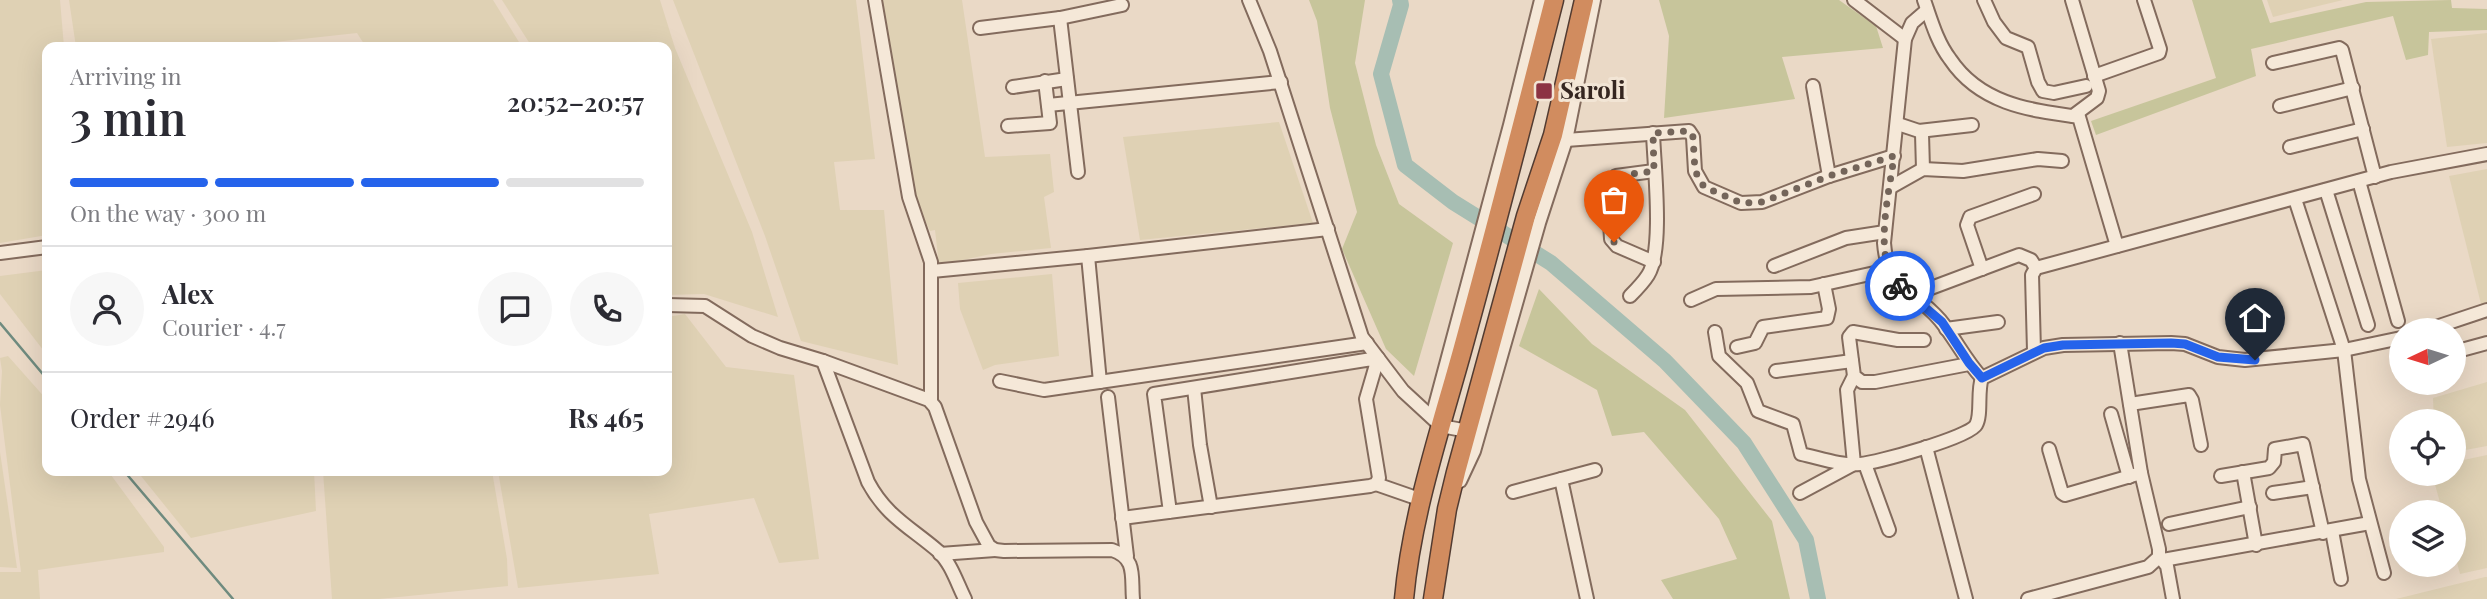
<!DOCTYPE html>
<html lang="en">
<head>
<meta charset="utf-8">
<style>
  :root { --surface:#fff; --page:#f7f7f7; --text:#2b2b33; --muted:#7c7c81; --line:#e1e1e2; --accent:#2563eb }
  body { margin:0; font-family:"Playfair Display",serif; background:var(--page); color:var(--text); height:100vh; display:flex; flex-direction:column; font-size:26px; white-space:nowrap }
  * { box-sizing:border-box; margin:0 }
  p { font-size:23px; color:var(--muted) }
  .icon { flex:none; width:38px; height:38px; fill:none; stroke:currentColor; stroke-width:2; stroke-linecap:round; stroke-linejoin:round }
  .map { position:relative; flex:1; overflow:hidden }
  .details { position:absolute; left:42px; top:42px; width:630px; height:434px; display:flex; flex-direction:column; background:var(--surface); border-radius:14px; box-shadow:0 7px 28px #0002 }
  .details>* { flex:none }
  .needle { width:46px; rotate:266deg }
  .controls { position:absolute; left:2389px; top:318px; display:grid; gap:14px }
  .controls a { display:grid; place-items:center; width:77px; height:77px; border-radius:50%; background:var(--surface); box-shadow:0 7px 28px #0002; font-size:35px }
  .pin { position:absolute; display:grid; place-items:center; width:60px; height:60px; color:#fff; margin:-72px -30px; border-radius:50% 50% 50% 0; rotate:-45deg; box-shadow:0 0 7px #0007 }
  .pin .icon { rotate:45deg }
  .courier { position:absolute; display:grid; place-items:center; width:70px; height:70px; margin:-35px; border:5px solid #2563eb; border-radius:50%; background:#fff; color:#222; box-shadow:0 2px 9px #0007 }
  .overview em { font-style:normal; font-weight:600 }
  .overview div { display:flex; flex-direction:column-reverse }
  .overview { display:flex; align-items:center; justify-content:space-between; height:119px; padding:0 28px }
  h1 { font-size:46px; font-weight:600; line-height:52px }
  .bar { display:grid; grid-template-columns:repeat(4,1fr); gap:10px 7px; align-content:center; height:84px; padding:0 28px }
  .bar i { height:9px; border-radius:5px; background:var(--line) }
  .bar .current { background:var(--accent) }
  .bar p { grid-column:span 4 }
  .line { display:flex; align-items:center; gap:18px; padding:0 28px; border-top:2px solid var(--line) }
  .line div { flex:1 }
  .round { display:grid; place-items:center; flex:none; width:74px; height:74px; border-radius:37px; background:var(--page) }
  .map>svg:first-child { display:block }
  .farmland { fill:#dfd1b4 }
  .green { fill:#c7c59b }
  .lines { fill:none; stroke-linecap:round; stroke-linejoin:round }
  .stream { stroke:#6f8b7f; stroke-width:2.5 }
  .river { stroke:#a7beb3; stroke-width:16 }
  .minor-casing { stroke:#836b5d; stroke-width:16 }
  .highway-casing { stroke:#523b31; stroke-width:21 }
  .minor { stroke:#f5e8d8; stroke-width:12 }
  .highway { stroke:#d18c5f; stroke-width:18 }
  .done { stroke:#74655a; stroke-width:7; stroke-dasharray:0 12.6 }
  .route { stroke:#2563eb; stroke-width:9 }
  .poi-dot { fill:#8c3343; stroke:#f2e5d5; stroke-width:2.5 }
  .labels { text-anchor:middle; stroke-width:6; stroke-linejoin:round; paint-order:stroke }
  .poi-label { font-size:24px; font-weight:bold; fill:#352620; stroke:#f2e5d5; text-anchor:start }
</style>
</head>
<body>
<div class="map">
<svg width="2487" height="599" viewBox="0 0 2487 599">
  <rect width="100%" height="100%" fill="#ead9c6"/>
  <g class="farmland">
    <polygon points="0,0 60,0 64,47 47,47 47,235 0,243"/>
    <polygon points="69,0 493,0 522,47 366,47 357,33 230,47 76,47"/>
    <polygon points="502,0 660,0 675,48 752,232 778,317 704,294 667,295 667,47 532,47"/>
    <polygon points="673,0 856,0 875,159 834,162 840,210 884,210 898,365 801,341 765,236"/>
    <polygon points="880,0 962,0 985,157 1050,154 1054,192 1044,197 1051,248 991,254 939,265 935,230 930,231 916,201"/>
    <polygon points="2267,0 2343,0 2273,17"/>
    <polygon points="2487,33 2487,143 2447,147 2431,39"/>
    <polygon points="1279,122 1313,223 1140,240 1123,137"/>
    <polygon points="2487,169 2487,303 2481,304 2449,176"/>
    <polygon points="47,270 47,355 0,294 0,276"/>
    <polygon points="1052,274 1059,356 995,365 983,370 960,309 958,283"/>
    <polygon points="685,314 726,367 794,375 819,559 779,563 754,498 649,514 659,574 518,588 498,471 667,471 667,317"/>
    <polygon points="8,356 47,400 47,471 108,471 164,547 164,552 38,570 40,599 0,599 0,572 21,572 0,405 2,371 0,358"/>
    <polygon points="2487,382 2487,446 2454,452 2454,422 2434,422 2433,398"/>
    <polygon points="0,452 17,568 0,567"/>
    <polygon points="2487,455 2487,568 2460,574 2454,551 2454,513 2443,513 2432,474 2454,474 2454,462"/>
    <polygon points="137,471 314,471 316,511 191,538"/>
    <polygon points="323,471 492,471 507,559 508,586 379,599 332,599"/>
    <polygon points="2485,577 2487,577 2487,599 2396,599"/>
  </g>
  <g class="green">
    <polygon points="1309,0 1365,0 1355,63 1376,145 1399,204 1453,243 1414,376 1386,349 1342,249 1357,212 1330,108 1317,21"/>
    <polygon points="1659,0 1839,0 1876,26 1883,48 1782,57 1795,99 1664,118 1669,36"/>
    <polygon points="2192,0 2262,0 2270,23 2366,2 2451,0 2452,8 2487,9 2487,30 2429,32 2428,55 2406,60 2393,16 2251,49 2256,76 2096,135 2091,121 2216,78"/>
    <polygon points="1539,289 1592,344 1685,410 1772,521 1790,599 1673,599 1661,580 1737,559 1719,519 1644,432 1612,436 1597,390 1519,346"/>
  </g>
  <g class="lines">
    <g class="stream">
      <polyline points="0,323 47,379"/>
      <polyline points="124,471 233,599"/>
    </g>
    <polyline class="river" points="1400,0 1401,5 1381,74 1405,165 1453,202 1551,263 1665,361 1744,443 1806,540 1818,599"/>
    <defs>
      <g id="minor">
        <polyline points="875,0 909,197 931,262 931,402"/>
        <polyline points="1249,0 1270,51 1362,337 1403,391 1441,426 1473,432"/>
        <polyline points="1854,0 1905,39"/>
        <path d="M1924,0C1931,20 1937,42 1950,59C1980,104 2029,110 2079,117L2117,246"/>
        <polyline points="1984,0 1994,22 2006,38 2028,47 2038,82 2043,91 2054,93 2086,86"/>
        <polyline points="2072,0 2099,91 2097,98 2073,116"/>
        <path d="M1927,10L1912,23L1905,39L1884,243C1888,293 1912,287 1940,320C1955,338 1965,360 1982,378"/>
        <polyline points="1060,18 1078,172"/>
        <polyline points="980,28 1060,18 1122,5"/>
        <polyline points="2273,63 2339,48 2342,50 2375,177"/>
        <polyline points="2094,76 2159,53 2160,49 2144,0"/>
        <polyline points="1813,86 1829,176"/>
        <polyline points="1013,87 1067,79"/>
        <polyline points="1048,105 1281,82"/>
        <polyline points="2280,106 2353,88"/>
        <polyline points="1898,124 1919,131 1922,134 1923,169"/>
        <polyline points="1008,126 1050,123 1045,81"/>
        <polyline points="1919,131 1972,125"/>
        <polyline points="1566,140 1689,131 1693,137 1695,171 1704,187 1741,203 1762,202 1829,176 1894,156"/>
        <polyline points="2290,147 2363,129"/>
        <polyline points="2359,181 2398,321"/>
        <polyline points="1891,187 1923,169 1963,171 2038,159 2062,161"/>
        <polyline points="2326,190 2368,325"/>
        <polyline points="2295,199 2344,350 2359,479 2384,573"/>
        <polyline points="0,253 47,247"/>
        <polyline points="1088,256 1100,382"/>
        <polyline points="1654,262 1617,246 1611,239 1608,189 1616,176 1654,171"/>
        <polyline points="1774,266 1846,238 1885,232"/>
        <polyline points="1982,269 1967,225 1970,217 2034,194"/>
        <polyline points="932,271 1088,256 1328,229"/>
        <polyline points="1931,288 2019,255 2031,260 2036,268"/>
        <path d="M1630,296C1636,290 1643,283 1648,275C1664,250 1654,165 1653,133"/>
        <polyline points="1691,300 1716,289 1811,287 1888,270"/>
        <path d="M667,305L705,306L752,336L780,348L823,361L929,400L935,407L976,522L989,546L995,550L1004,551L1112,550C1137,558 1131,577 1133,599"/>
        <polyline points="1946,329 1998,322"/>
        <polyline points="2424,331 2487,310"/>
        <path d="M1715,332L1719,356L1747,383L1758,411L1793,424L1801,454C1820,458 1841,466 1860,464C1876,463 1970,437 1976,425C1982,415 1977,391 1982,378L2044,348L2063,345L2171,343L2185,344L2218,357L2245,360L2344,350L2401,338"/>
        <polyline points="1924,340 1898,340 1853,332 1849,337 1854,376 1862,382 1875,382 1969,364"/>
        <polyline points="1737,347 1755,343 1763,327 1827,318 1829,309 1824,284"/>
        <polyline points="2034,351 2032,275 2036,268 2391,172 2487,154"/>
        <polyline points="2454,352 2487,343"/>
        <path d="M823,361L868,482C886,516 910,527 938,551C951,563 957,583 965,599"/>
        <polyline points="1776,371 1852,361"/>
        <polyline points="1000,381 1044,390 1367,343"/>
        <polyline points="1194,388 1200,445 1211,507"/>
        <polyline points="1108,397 1127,556"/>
        <polyline points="2130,404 2189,395 2192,400 2201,445"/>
        <polyline points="2111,414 2129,477"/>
        <polyline points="1432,417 1510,125 1541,0"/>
        <polyline points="1926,447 1966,599"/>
        <polyline points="2049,449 2062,493 2065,495 2141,473"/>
        <polyline points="1865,464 1889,530"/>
        <polyline points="2243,472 2256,545"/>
        <polyline points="2221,476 2269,468 2274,462 2275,449 2303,444 2323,533"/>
        <polyline points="1561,479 1587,599"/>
        <polyline points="1460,481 1474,451 1539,223 1566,140 1594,0"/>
        <polyline points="1376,484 1422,500"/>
        <polyline points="1513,492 1595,470"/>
        <polyline points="1800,493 1854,464 1847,390 1854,376"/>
        <polyline points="2273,493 2313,487"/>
        <polyline points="1122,518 1370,486 1376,484 1379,478 1366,399 1378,358 1154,394 1170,512"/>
        <polyline points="2169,524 2250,507"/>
        <polyline points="2332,531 2341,579"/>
        <polyline points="940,554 995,550"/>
        <polyline points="2160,557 2167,566 2173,599"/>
        <polyline points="2163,560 2370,523"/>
        <polyline points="2028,599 2148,567 2159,557 2159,549 2141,473 2120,343"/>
      </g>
      <g id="highway">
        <path d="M1404,599C1412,511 1442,425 1465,340C1496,227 1525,114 1554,0"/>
        <polyline points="1433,599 1447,509 1456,472 1526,216 1553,135 1584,0"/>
      </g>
    </defs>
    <use href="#minor" class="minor-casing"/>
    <use href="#highway" class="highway-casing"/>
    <use href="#minor" class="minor"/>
    <use href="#highway" class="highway"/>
  </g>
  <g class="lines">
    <path class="done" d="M1614,242L1611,239L1608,189L1616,176L1654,171L1653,133L1689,131L1693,137L1695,171L1704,187L1741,203L1762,202L1829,176L1894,156C1890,190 1871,262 1900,286"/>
    <polyline class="route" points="1900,286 1942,322 1969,363 1982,378 2044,348 2063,345 2171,343 2185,344 2218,357 2255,360"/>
  </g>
  <rect class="poi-dot" x="1535" y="82" width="18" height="18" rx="3.5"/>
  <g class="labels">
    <g class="poi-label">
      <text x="1560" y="99">Saroli</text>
    </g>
  </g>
</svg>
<div class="controls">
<a><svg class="needle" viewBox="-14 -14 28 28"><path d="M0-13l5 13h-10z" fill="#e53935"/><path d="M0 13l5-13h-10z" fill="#7c7c81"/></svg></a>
<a><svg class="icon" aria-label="locate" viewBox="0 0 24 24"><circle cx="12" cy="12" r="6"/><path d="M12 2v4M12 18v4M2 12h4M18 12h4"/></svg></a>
<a><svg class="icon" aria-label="layers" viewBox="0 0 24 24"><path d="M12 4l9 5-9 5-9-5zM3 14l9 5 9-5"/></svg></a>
</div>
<div class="pin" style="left:1614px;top:242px;background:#ea580c"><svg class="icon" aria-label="bag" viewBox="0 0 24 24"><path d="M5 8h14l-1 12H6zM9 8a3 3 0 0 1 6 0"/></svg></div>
<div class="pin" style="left:2255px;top:360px;background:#1f2937"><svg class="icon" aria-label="home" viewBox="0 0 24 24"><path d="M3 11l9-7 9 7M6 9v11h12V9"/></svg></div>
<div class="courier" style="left:1900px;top:286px"><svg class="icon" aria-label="bike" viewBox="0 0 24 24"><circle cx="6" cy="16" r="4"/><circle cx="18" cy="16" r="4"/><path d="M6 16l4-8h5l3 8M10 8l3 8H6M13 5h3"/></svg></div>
<section class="details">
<div class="overview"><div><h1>3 min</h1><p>Arriving in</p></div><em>20:52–20:57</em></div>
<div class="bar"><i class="current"></i><i class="current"></i><i class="current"></i><i></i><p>On the way · 300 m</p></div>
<div class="line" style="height:126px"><a class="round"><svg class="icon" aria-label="person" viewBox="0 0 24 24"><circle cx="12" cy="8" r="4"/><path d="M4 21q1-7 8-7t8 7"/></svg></a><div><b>Alex</b><p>Courier · 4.7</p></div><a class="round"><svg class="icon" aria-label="chat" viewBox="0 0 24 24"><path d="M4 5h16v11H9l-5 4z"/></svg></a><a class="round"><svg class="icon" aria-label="phone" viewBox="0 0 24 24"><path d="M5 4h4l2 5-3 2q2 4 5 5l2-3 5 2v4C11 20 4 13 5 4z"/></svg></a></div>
<div class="line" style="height:91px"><div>Order #2946</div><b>Rs 465</b></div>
</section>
</div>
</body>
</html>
